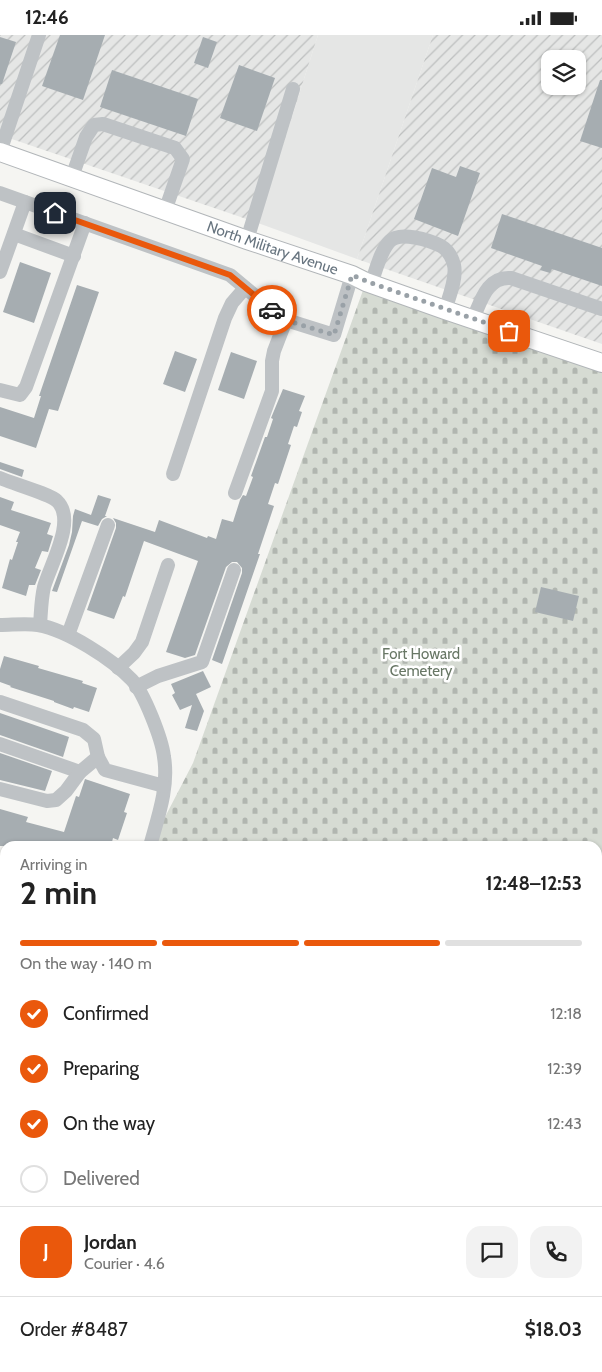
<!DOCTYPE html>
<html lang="en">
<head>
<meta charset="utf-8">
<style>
  :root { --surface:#fff; --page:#f2f2f2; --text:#222; --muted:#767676; --line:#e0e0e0; --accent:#ea580c }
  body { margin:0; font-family:Cabin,sans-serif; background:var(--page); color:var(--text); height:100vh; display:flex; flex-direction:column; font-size:19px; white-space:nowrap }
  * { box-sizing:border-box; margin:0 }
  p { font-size:16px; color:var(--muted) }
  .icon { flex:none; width:28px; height:28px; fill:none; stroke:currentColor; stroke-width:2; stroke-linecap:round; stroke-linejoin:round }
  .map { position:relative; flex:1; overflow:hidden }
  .panel { position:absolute; left:0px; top:806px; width:602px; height:531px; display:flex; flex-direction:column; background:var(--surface); border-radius:15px 15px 0 0; box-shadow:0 1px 4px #0004 }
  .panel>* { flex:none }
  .controls { position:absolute; left:541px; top:15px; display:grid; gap:10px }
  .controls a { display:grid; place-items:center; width:45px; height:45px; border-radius:10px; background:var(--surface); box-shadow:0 1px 4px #0004; font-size:25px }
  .pin { position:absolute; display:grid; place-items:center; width:42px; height:42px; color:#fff; margin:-21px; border-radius:10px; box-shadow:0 2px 8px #0006 }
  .courier { position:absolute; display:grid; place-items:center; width:50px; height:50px; margin:-25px; border:4px solid #ea580c; border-radius:50%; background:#fff; color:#222; box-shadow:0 1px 6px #0007 }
  .head em { font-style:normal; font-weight:700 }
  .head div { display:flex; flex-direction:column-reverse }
  .head { display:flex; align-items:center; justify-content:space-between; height:85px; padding:0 20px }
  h1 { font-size:32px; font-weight:700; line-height:38px }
  .bar { display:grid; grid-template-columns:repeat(4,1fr); gap:8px 5px; align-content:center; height:60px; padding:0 20px }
  .bar i { height:6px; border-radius:4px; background:var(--line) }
  .bar .current { background:var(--accent) }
  .bar p { grid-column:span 4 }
  .line { display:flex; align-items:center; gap:12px; padding:0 20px; border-top:1px solid var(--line) }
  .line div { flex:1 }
  .round { display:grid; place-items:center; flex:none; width:52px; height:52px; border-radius:15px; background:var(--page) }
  ol { padding:0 20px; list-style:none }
  li { display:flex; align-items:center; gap:15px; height:55px }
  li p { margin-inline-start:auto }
  li .icon { padding:5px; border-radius:50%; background:var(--accent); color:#fff; stroke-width:4 }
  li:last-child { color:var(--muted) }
  li i { width:28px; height:28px; border:2px solid var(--line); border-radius:50% }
  .status { display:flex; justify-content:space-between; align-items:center; height:35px; padding:0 25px; background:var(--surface); direction:ltr }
  .status svg { height:14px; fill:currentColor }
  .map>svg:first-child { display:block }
  .built { fill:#e5e6e5 }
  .industrial { fill:url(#industrial-furrows); fill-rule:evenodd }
  .grass { fill:url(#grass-tufts) }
  .forest { fill:url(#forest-crowns) }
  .cemetery { fill:url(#cemetery-stones) }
  .building { fill:#a6adb1 }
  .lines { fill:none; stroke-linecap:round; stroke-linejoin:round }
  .major-casing { stroke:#b2b6b9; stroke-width:20 }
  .minor { stroke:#bec2c5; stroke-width:14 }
  .major { stroke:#fff; stroke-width:18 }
  .done { stroke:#99a1a7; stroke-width:5; stroke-dasharray:0 9 }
  .route { stroke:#ea580c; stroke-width:6 }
  .labels { text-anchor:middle; stroke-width:5; stroke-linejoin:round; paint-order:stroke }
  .street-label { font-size:15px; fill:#67747f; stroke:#fff }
  .park-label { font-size:15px; fill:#687765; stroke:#fff }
</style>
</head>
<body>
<div class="status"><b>12:46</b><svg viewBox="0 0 49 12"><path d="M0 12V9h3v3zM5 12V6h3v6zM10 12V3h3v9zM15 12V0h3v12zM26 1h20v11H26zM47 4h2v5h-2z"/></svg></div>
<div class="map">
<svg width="602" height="1337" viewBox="0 0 602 1337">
  <defs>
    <pattern id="industrial-furrows" width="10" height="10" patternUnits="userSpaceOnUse" patternTransform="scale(1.25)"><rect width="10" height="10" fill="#e5e6e5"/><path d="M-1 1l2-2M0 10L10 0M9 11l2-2" fill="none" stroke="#bdbfbf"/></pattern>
    <pattern id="grass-tufts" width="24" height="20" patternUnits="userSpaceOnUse" patternTransform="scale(1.25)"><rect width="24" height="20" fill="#d6dbd3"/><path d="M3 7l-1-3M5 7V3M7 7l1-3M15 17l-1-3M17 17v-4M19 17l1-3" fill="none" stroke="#b1b6b0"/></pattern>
    <pattern id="forest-crowns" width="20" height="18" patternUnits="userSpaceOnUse" patternTransform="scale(1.25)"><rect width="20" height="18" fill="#d6dbd3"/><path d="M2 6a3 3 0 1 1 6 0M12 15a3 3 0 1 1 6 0" fill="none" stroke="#b1b6b0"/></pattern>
    <pattern id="cemetery-stones" width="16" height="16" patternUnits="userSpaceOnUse" patternTransform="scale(1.25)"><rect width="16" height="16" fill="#d6dbd3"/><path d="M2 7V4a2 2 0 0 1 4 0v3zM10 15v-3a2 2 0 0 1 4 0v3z" fill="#b1b6b0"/></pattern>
  </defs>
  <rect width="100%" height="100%" fill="#f5f5f2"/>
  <polygon class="built" points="318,0 433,0 357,224 258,188"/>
  <g class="industrial">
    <polygon points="0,0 318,0 258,188 0,100"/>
    <path d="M433,0H602V309L357,224ZM550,24H578V51H550Z"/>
  </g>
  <polygon class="grass" points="0,861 5,863 5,1198 0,1211"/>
  <polygon class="forest" points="0,838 5,839 5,1093 0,1092"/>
  <polygon class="cemetery" points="366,247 602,328 602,1337 384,1337 371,1333 598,1332 598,811 150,811 193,728"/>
  <g class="building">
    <polygon points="60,0 105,0 83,65 42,51"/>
    <polygon points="0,2 16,7 2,49 0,49"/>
    <polygon points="203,2 217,7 208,33 194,28"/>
    <polygon points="239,30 275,43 257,96 220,83"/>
    <polygon points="112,35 198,64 186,101 100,72"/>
    <polygon points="600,45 602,45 602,113 580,106"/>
    <polygon points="460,131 480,138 458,201 414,184 432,133 456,142"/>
    <polygon points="502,179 602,213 602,251 552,234 550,238 540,235 542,231 491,213"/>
    <polygon points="20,227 51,238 34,288 3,277"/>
    <polygon points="77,250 99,257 58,376 49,374 36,413 0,401 0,372 34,383 41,361 39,361"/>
    <polygon points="175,316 197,324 185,357 163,349"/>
    <polygon points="231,317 257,326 244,364 218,355"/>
    <polygon points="283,354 305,361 299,376 302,377 297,392 294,391 288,409 291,410 278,449 275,448 268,469 274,471 258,519 260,519 222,629 212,625 242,538 242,533 237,527 232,527 226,532 195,620 185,623 166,617 198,526 144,506 125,562 123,561 114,584 87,575 116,493 116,488 113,483 155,497 159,485 207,503 208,501 216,504 222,484 233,487 240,465 243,460 246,461 253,442 251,441 265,402 267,402 273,384 271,383"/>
    <polygon points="0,427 24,435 22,442 0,434"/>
    <polygon points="98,460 111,464 105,481 107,481 102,484 98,491 82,486 57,557 52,556 69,510 72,497 73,481 75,474 91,480"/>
    <polygon points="0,462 14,467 11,475 51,488 47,499 53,501 48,517 42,516 35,533 41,535 35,550 29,550 26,561 2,553 10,524 12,525 18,507 16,507 20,497 0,490"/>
    <polygon points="541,552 579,561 573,586 535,577"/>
    <polygon points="4,621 39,631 38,633 83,646 82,648 97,653 89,677 74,672 73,674 54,667 54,666 10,652 11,651 0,647 0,634"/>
    <polygon points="203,636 211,652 196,659 204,676 197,696 185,693 192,670 180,675 172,660 175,658 171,649"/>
    <polygon points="0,678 69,702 63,722 0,700"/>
    <polygon points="0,718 52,736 45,756 0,745"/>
    <polygon points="85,744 130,759 124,777 127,778 118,805 113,803 111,811 0,811 0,774 28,782 26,787 64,797 76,761 79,762"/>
  </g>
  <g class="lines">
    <defs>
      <g id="major">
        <path id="s1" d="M0,117L247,205L352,240L366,247L445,275L602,328"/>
      </g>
    </defs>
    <use href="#major" class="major-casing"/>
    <g class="minor">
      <polyline points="0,117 39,0"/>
      <polyline points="72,142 86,102 94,90 103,89 175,113 183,124 165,176"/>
      <polyline points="0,158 230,240 283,284 334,300 352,240"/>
      <polyline points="14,199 74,221"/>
      <polyline points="247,205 293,54"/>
      <polyline points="0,237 25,167"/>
      <path d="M371,249C376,236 380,216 390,206C400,196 429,205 441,211C448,215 452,222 454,230C457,243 449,262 445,275"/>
      <path d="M473,284C481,266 487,241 511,243L602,274"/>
      <polyline points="0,355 20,360 26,352 85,188"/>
      <polyline points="173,439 225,283 232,268 245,253"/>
      <path d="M0,443C11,448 50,459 57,466C77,485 50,530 44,552C41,565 41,578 40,590"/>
      <polyline points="235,458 272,356 272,326 274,316 286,285"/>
      <path d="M0,590C12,590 26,588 38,590C67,595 112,624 132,645C144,658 162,704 164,722C169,752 158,782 150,811"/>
      <polyline points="68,600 108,490"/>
      <polyline points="118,633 134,618 142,607 168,530"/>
      <polyline points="136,652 158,641 202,627 234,535"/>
      <polyline points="0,667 83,695 94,704 98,722 105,735 164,751"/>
      <polyline points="0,709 80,737"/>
      <polyline points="0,754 47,766 56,765 66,756 80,737 98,722"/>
      <polyline points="0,1209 5,1196"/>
    </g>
    <use href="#major" class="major"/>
  </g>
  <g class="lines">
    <polyline class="done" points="272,275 282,284 334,300 352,240 371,248 509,296"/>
    <polyline class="route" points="55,178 230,240 272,275"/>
  </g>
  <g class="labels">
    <g class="street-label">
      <text dy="5" stroke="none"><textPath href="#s1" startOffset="289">North Military Avenue</textPath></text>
    </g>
    <g class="park-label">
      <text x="421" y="624">Fort Howard<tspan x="421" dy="17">Cemetery</tspan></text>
    </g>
  </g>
</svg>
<div class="controls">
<a><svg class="icon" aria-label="layers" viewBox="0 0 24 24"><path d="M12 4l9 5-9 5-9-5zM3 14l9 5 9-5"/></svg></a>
</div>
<div class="pin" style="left:509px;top:296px;background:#ea580c"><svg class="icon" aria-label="bag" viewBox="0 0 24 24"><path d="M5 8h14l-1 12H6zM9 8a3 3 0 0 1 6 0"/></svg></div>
<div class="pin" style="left:55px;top:178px;background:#1f2937"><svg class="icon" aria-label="home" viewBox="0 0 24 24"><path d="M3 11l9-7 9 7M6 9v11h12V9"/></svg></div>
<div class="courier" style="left:272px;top:275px"><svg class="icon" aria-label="car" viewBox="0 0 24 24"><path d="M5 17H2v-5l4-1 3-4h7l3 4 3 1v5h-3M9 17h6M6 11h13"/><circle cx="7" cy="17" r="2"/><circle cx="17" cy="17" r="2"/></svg></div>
<section class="panel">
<div class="head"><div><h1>2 min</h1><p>Arriving in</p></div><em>12:48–12:53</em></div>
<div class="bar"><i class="current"></i><i class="current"></i><i class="current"></i><i></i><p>On the way · 140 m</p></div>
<ol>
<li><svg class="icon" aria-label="check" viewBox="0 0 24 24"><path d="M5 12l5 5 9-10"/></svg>Confirmed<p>12:18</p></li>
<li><svg class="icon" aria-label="check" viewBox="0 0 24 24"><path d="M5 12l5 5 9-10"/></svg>Preparing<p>12:39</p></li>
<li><svg class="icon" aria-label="check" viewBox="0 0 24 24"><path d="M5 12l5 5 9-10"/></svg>On the way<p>12:43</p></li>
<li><i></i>Delivered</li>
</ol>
<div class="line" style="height:90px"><b class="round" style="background:var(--accent);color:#fff">J</b><div><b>Jordan</b><p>Courier · 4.6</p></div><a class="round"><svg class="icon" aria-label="chat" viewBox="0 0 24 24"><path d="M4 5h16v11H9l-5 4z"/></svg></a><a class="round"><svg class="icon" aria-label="phone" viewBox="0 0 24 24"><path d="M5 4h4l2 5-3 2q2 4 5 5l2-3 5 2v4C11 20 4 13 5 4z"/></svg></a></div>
<div class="line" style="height:65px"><div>Order #8487</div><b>$18.03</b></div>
</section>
</div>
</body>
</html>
